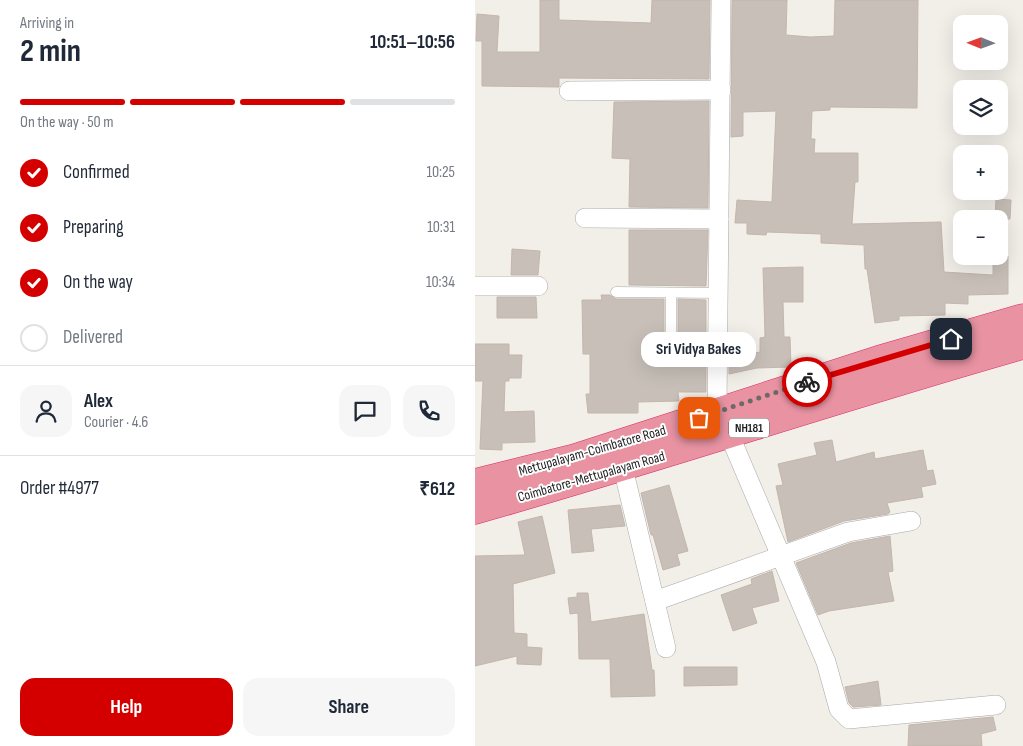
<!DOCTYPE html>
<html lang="en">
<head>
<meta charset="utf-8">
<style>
  :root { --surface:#fff; --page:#f6f6f7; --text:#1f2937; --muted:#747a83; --line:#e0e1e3; --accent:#d40000 }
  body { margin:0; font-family:"Sofia Sans Condensed",sans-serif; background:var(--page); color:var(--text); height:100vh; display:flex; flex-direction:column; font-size:19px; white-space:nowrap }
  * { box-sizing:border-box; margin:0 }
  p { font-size:16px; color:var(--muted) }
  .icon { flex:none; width:28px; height:28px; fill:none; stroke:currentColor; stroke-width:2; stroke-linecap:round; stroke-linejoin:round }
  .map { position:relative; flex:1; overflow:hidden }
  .drawer { display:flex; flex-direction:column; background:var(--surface); width:475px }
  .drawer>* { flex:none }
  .needle { width:32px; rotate:271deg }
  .controls { position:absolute; left:478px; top:15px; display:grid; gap:10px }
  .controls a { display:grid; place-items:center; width:55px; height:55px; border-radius:10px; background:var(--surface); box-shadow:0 5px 20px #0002; font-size:25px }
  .pin { position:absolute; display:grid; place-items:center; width:42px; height:42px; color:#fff; margin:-21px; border-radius:10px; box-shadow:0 2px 8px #0006 }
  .courier { position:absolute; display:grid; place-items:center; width:50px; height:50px; margin:-25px; border:4px solid #d40000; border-radius:50%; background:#fff; color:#222; box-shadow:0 1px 6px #0007 }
  .bubble { position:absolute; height:35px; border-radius:15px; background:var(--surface); box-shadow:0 5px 20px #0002; font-size:16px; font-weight:700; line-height:35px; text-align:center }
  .head em { font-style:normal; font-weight:700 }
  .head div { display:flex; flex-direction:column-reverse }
  .head { display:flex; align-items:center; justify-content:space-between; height:85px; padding:0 20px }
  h1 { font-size:32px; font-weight:700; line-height:38px }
  .bar { display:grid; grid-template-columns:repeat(4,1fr); gap:8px 5px; align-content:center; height:60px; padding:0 20px }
  .bar i { height:6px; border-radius:4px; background:var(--line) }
  .bar .on { background:var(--accent) }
  .bar p { grid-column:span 4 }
  .line { display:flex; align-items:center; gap:12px; padding:0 20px; border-top:1px solid var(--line) }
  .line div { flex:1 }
  .round { display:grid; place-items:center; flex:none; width:52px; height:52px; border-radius:15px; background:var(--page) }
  ol { padding:0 20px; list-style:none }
  li { display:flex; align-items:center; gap:15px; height:55px }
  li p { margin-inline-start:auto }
  li .icon { padding:5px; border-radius:50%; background:var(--accent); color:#fff; stroke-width:4 }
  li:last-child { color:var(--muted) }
  li i { width:28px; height:28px; border:2px solid var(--line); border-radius:50% }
  .primary-button { display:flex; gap:10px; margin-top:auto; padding:10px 20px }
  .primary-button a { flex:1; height:58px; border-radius:15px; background:var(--accent); color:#fff; font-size:20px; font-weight:700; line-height:58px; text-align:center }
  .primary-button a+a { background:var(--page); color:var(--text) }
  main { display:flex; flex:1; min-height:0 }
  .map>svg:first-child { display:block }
  .building { fill:#c7bfb8; stroke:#c4b6ab }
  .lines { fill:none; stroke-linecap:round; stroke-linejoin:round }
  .lane-casing { stroke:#a9a9a9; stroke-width:11 }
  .street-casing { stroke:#a9a9a9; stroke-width:20 }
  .highway-casing { stroke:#dc2a67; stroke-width:29 }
  .lane { stroke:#fff; stroke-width:10 }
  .street { stroke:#fff; stroke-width:19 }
  .highway { stroke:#e892a2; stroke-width:28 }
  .done { stroke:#6b6a68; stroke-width:5; stroke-dasharray:0 9 }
  .route { stroke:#d40000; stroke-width:6 }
  .labels { text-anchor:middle; stroke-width:4; stroke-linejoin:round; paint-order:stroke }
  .shield { fill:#fff; stroke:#646464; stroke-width:1 }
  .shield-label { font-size:12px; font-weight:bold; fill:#222 }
  .street-label { font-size:14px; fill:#222; stroke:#fff }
</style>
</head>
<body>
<main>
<section class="drawer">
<div class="head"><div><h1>2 min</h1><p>Arriving in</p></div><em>10:51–10:56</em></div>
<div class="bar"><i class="on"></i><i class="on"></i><i class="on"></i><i></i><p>On the way · 50 m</p></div>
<ol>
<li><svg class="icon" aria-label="check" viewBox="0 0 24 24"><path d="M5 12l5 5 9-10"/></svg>Confirmed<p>10:25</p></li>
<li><svg class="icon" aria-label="check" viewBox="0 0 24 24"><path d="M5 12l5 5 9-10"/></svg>Preparing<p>10:31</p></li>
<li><svg class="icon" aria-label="check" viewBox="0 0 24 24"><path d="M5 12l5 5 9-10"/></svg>On the way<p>10:34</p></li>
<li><i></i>Delivered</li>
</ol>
<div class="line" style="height:90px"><a class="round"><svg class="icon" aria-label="person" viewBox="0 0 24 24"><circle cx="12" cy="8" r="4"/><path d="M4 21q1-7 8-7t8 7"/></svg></a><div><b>Alex</b><p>Courier · 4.6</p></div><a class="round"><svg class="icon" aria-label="chat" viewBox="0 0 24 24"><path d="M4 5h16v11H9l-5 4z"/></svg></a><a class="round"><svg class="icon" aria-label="phone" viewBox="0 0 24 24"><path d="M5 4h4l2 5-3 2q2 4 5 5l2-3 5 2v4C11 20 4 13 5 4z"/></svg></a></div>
<div class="line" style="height:65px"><div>Order #4977</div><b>₹612</b></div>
<div class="primary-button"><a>Help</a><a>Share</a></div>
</section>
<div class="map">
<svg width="548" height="746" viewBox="0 0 548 746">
  <rect width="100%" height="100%" fill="#f2efe9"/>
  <g class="building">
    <polygon points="65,0 84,0 84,20 176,23 177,0 235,0 234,79 84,78 84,87 7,86 7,41 1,41 2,14 24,16 22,52 65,52"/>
    <polygon points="257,0 312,0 311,35 335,37 359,36 360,0 443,0 442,108 355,107 355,110 337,111 336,139 340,139 339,153 383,153 383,182 380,182 377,224 466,222 469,272 518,275 518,256 533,256 533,294 493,295 493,304 470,303 470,315 424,316 424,320 400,323 392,269 390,269 389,245 346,243 346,234 292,232 291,235 272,234 272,223 260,223 262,200 297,202 301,111 268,112 268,136 256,137"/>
    <polygon points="234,101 233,208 154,207 155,159 137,158 139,102"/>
    <polygon points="521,199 536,200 535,219 520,219"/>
    <polygon points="154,230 233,230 231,286 154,285"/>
    <polygon points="37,249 65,251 63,275 36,275"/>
    <polygon points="328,267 328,302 308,302 309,337 315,337 316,367 282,368 254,374 254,358 285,352 285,338 290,337 288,268"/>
    <polygon points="126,295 135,295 141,299 189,299 189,347 196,354 200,353 203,347 203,299 231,300 231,392 203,392 204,401 163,402 163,413 113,413 111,394 115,394 115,354 108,354 107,300 127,300"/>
    <polygon points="22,297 61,297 62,318 22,318"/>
    <polygon points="0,344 34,344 34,355 47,355 46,378 34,378 34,381 30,381 29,412 59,411 60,442 27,443 27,450 5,449 8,381 0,381"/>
    <polygon points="357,440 361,462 399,452 400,459 448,450 452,471 458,470 461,484 446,487 448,497 412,503 415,512 413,514 369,521 313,542 301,486 308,485 303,464 342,455 339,443"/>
    <polygon points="194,485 213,551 202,554 205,565 188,570 178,535 176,535 166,493"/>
    <polygon points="145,505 150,526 116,529 119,551 97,553 93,510"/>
    <polygon points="67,516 80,573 38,584 39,633 52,634 52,647 67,648 66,665 42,664 42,656 0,666 0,556 50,555 43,522"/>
    <polygon points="415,536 418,571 413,572 419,601 354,611 343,615 321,563 376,543"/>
    <polygon points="297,571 304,601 277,608 282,623 258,631 246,595 277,584 276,579"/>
    <polygon points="102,593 113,593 116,622 169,614 177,670 179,670 180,696 136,697 135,659 104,659 103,613 95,614 93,598 102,597"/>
    <polygon points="209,667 262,667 262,685 209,686"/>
    <polygon points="403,681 406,705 378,707 374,703 370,687"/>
    <polygon points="518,717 521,730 506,734 507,746 433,746 434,725"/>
  </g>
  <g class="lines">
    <defs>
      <g id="lane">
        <polyline points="141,292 245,293"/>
        <polyline points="196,347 196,293"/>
      </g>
      <g id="street">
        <polyline points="94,91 246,90"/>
        <polyline points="110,218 244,219"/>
        <polyline points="0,286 63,286"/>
        <polyline points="242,412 246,0"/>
        <polyline points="254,434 351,662 364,709 374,719 521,705"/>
        <polyline points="148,468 191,648"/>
        <polyline points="180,601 373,532 436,521"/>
      </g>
      <g id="highway">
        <polyline points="0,483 100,458 403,360 548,318"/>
        <path d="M0,510C184,458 365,397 548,345"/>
      </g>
    </defs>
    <use href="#lane" class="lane-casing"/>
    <use href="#street" class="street-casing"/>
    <use href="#highway" class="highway-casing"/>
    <use href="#lane" class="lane"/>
    <use href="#street" class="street"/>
    <use href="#highway" class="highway"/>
  </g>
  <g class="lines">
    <polyline class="done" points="224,418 332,382"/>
    <polyline class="route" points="332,382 476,339"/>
  </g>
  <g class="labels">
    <rect class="shield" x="254" y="418.5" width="40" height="19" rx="4"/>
    <g class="shield-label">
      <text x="274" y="432">NH181</text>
    </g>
    <g class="street-label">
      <text transform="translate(117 450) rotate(-16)" y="5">Mettupalayam-Coimbatore Road</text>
      <text transform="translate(116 476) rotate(-16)" y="5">Coimbatore-Mettupalayam Road</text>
    </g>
  </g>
</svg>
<div class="controls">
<a><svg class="needle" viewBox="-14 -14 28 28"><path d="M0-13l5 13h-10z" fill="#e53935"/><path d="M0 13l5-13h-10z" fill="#747a83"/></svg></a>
<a><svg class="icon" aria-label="layers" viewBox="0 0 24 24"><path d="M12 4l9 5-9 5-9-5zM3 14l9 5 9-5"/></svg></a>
<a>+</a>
<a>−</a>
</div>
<div class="pin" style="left:224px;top:418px;background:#ea580c"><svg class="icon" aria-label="bag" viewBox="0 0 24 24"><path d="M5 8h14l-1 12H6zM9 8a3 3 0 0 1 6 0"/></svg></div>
<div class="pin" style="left:476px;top:339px;background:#1f2937"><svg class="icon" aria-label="home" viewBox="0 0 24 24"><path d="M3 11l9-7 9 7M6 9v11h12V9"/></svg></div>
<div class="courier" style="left:332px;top:382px"><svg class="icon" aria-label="bike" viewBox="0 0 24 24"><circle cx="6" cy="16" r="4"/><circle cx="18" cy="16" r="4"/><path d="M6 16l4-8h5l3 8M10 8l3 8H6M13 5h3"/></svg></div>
<div class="bubble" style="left:166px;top:332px;width:115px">Sri Vidya Bakes</div>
</div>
</main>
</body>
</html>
